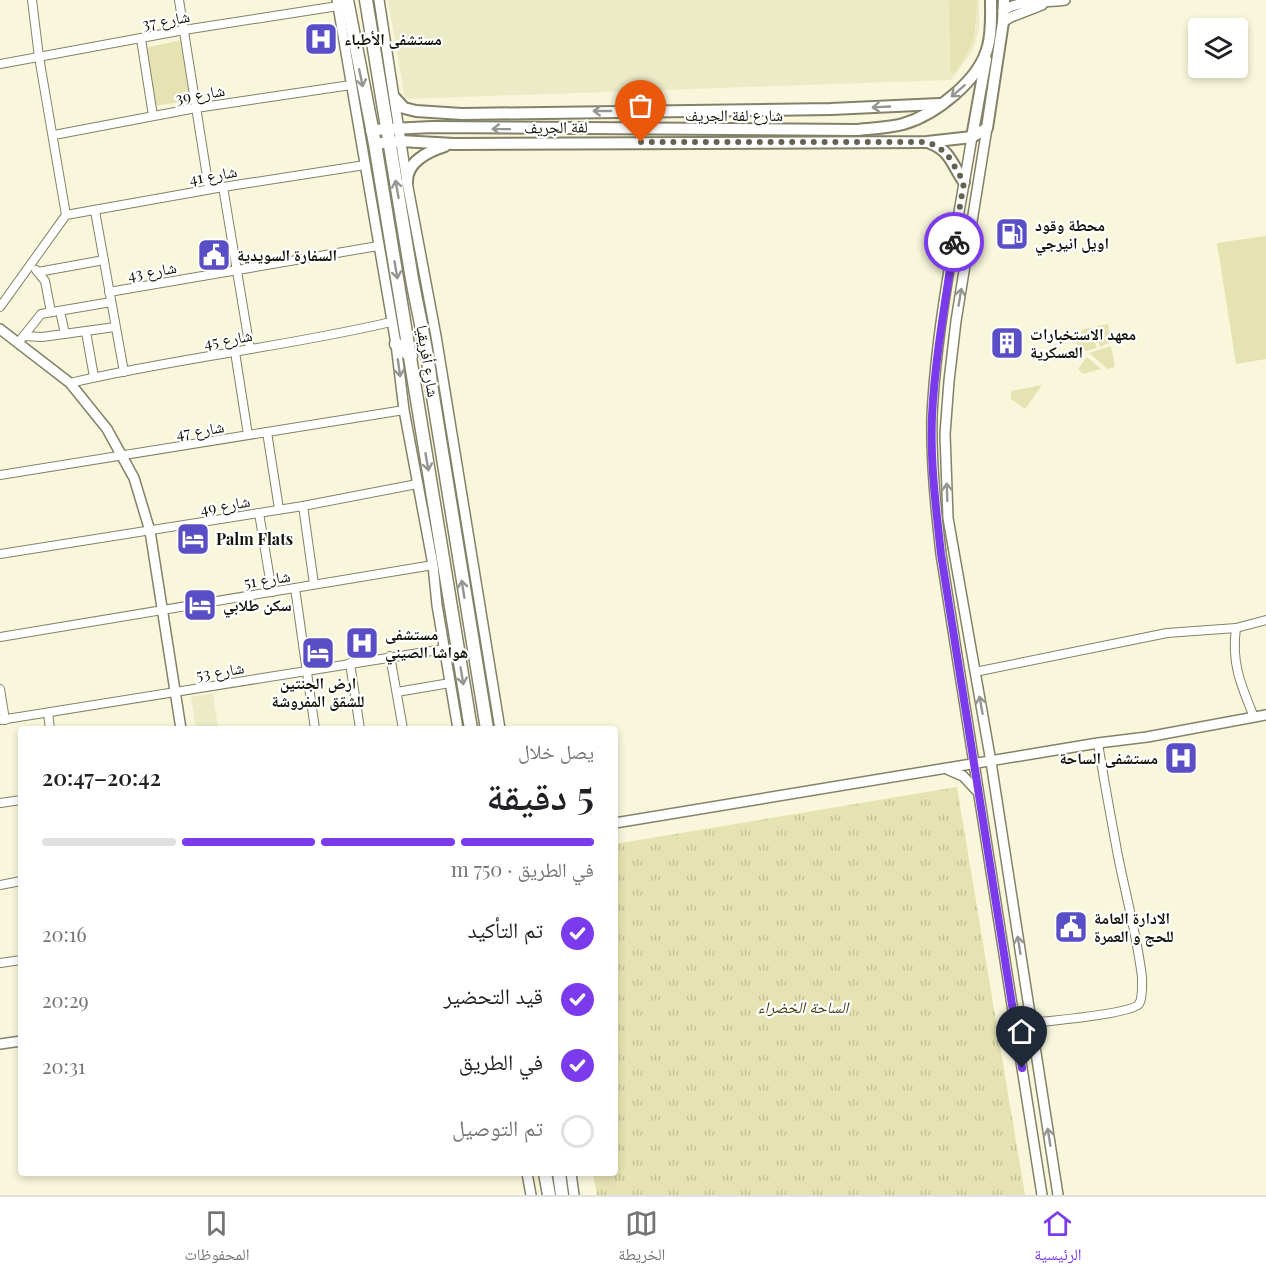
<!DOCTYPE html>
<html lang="ar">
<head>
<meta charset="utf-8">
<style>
  :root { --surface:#fff; --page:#f2f2f2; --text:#202124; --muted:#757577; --line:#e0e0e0; --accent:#7c3aed }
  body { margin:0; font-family:"Playfair Display","Noto Naskh Arabic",serif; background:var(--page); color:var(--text); direction:rtl; height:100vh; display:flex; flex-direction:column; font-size:22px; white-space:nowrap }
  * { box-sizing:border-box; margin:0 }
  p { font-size:20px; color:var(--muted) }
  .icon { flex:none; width:33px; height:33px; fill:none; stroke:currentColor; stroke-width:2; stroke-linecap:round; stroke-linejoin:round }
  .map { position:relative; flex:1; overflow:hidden; direction:ltr }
  .panel { position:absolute; left:18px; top:726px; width:600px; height:450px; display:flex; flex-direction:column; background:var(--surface); border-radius:6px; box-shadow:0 3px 9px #0003; direction:rtl }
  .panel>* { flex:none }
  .controls { position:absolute; left:1188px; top:18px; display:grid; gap:12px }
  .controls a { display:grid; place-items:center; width:60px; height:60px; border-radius:6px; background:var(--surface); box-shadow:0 3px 9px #0003; font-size:30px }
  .pin { position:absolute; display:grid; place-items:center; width:51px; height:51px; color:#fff; margin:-62px -26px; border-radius:50% 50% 50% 0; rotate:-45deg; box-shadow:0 0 6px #0007 }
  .pin .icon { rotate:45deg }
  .courier { position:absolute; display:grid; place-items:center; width:60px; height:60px; margin:-30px; border:4px solid #7c3aed; border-radius:50%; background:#fff; color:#222; box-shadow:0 2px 8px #0007 }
  .headline em { font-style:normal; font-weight:600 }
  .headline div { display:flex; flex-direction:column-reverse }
  .headline { display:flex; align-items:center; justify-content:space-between; height:102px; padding:0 24px }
  h1 { font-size:39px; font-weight:600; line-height:45px }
  .bar { display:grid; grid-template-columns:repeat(4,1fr); gap:9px 6px; align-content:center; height:72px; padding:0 24px }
  .bar i { height:8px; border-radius:4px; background:var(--line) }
  .bar .on { background:var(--accent) }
  .bar p { grid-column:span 4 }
  ol { padding:0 24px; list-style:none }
  li { display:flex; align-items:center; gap:18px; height:66px }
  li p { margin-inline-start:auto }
  li .icon { padding:6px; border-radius:50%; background:var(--accent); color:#fff; stroke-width:4 }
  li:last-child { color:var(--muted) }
  li i { width:33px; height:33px; border:3px solid var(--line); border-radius:50% }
  .tab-bar { display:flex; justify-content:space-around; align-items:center; height:84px; border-top:2px solid var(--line); background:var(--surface); font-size:16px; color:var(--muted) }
  .tab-bar a { display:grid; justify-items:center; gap:3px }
  .tab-bar .on { color:var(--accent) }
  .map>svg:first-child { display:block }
  .built { fill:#ecebc7 }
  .green { fill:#e6e3b2 }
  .park { fill:url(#park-tufts) }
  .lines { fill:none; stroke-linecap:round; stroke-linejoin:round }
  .minor-casing { stroke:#838268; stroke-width:10 }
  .tertiary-casing { stroke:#838268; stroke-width:12 }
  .secondary-casing { stroke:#838268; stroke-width:14 }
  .trunk-casing { stroke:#838268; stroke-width:15 }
  .minor { stroke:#fff; stroke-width:8 }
  .tertiary { stroke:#fff; stroke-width:9 }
  .secondary { stroke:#fff; stroke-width:10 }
  .trunk { stroke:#fff; stroke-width:12 }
  .oneway { stroke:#959591 }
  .done { stroke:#646353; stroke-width:6; stroke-dasharray:0 10.8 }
  .route { stroke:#7c3aed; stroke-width:8 }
  .labels { text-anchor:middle; stroke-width:4.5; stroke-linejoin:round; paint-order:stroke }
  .street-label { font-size:16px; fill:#14140a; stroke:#fff }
  .poi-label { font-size:16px; font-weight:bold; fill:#14140a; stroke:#fff; text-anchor:start }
  .park-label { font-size:16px; font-style:italic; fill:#423f0f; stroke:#fff }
</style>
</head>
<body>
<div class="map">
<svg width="1266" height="1195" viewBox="0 0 1266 1195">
  <defs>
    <pattern id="park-tufts" width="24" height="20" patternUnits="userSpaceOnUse" patternTransform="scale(1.5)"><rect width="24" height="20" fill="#e6e3b2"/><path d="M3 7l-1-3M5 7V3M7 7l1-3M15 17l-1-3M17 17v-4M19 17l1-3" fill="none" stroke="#c4c298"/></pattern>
  </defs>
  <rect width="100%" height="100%" fill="#f8f7db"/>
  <g class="built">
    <polygon points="388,0 949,0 950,72 976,29 977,0 979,0 979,29 972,52 951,80 405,99"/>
    <polygon points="213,693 218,728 196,729 191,697"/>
  </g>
  <g class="green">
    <path d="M949,0H977C976,35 974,45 954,74L950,72Z"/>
    <polygon points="181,40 190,101 153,106 144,48"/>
    <polygon points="1266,236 1266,359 1236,364 1217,243"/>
    <polygon points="1108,324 1111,342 1100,347 1094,327"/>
    <polygon points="1090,328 1097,348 1086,351 1074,342 1083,329"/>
    <polygon points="1111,346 1115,367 1108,369 1089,353"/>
    <polygon points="1087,357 1101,369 1083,374 1078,369"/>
    <polygon points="1042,385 1025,409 1011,399 1011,391"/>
  </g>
  <polygon class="park" points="957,787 1025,1195 597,1195 593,1173 615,1173 615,844"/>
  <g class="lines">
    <defs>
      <g id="minor">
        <polyline points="179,0 209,189"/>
        <polyline points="141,39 153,116"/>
        <polyline points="0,64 184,30 338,6"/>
        <polyline points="54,135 196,108 351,85"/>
        <polyline points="223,187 250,349"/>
        <polyline points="95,211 124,372"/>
        <polyline points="66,215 223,187 365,165"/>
        <polyline points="36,270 45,281 51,312"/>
        <polyline points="38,272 104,260"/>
        <polyline points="109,292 378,246"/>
        <polyline points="0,307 66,215 39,57 32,0"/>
        <polyline points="60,311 65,334"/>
        <polyline points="86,332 94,377"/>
        <polyline points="24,336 42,337 115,327"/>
        <polyline points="18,343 41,314 111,302"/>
        <polyline points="235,352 248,435"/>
        <path d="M70,383C176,358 285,347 391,322"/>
        <polyline points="267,432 279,509"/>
        <polyline points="0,475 404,410"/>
        <polyline points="303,506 314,584"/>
        <polyline points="259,513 272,592"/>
        <polyline points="0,554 303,506 417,484"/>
        <polyline points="295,588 315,729"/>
        <path d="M1236,628C1231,663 1241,685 1254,717"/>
        <polyline points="0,637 433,565"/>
        <polyline points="390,656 403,729"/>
        <polyline points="350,663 360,729"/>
        <polyline points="975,672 1167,633 1236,628 1266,620"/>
        <polyline points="0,689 5,720"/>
        <polyline points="397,692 450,683"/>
        <polyline points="48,713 50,729"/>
        <polyline points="0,720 444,649"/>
        <polyline points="0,803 21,800"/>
        <polyline points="0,885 21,881"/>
        <polyline points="0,963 21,960"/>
        <path d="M1031,1023C1048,1021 1131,1014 1139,1004C1143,998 1142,985 1142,977C1137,936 1126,896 1118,856C1111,818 1104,781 1098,743"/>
      </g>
      <g id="tertiary">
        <polyline points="337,0 396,344 404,410 433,565 437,605 458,729"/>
        <polyline points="379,0 407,182 436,336 500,729"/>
        <path d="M1003,11C1015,0 1047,3 1065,0"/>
        <polyline points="1003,22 1011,17 1042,5"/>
        <polyline points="987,128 956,321 949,381 945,434 948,518 991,762 1058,1195"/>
        <path d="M972,137C957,228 936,326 932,417C931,463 936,509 941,554L1042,1195"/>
        <polyline points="0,329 70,383 107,429 134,478 150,531 181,729"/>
        <polyline points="949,770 963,776 978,792"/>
        <polyline points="615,823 1098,743 1147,737 1266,715"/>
        <polyline points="0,1044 21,1041"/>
        <polyline points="527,1173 531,1195"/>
        <polyline points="571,1173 574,1195"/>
      </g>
      <g id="secondary">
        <polyline points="395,98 404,108 416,111 462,114 831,109 939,104"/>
        <path d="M371,130L432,127L857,130C872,128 889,128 903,124C935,115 980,80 988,46C992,32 991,15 991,0"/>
        <polyline points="972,137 986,59"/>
        <path d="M930,143C951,151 952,165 964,182"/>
        <polyline points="375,144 400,141 454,144 927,142 972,137 987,128 1003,22 1004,0"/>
        <path d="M407,182C406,162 429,151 445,146"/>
      </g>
      <g id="trunk">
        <polyline points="347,0 375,144 471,729"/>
        <path d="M366,0C380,89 395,178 410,267C416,306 427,344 431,384L487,729"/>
        <polyline points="396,344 411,356"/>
        <polyline points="545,1173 549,1195"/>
        <polyline points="559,1173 562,1195"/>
      </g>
    </defs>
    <use href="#minor" class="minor-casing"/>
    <use href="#tertiary" class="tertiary-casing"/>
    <use href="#secondary" class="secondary-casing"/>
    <use href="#trunk" class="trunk-casing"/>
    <use href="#minor" class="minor"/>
    <use href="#tertiary" class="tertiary"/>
    <use href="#secondary" class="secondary"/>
    <use href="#trunk" class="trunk"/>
  </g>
  <defs><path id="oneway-shaft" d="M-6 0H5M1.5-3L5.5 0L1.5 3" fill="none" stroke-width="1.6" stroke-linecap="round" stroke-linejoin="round" transform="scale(1.5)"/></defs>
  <g class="oneway">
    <use href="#oneway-shaft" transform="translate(361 78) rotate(78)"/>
    <use href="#oneway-shaft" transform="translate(958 91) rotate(139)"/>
    <use href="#oneway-shaft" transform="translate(881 107) rotate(177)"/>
    <use href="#oneway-shaft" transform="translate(602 111) rotate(180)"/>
    <use href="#oneway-shaft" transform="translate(501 129) rotate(-179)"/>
    <use href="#oneway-shaft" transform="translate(397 189) rotate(-100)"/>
    <use href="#oneway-shaft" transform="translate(396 270) rotate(80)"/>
    <use href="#oneway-shaft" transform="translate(960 297) rotate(-81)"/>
    <use href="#oneway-shaft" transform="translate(399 368) rotate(82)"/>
    <use href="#oneway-shaft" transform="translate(427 462) rotate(80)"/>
    <use href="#oneway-shaft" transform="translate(947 492) rotate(-92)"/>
    <use href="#oneway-shaft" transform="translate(463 589) rotate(-99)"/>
    <use href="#oneway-shaft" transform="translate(462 676) rotate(81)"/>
    <use href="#oneway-shaft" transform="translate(981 705) rotate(-100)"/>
    <use href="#oneway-shaft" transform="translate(1019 945) rotate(-99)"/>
    <use href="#oneway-shaft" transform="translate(1049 1137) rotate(-99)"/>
  </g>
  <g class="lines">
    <path class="done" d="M641,142H927C951,151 951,163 964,182L954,242"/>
    <path class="route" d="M954,242C946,299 935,357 932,416C930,462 936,508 941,554L1022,1068"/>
  </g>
  <defs>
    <symbol id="hospital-square" viewBox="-11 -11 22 22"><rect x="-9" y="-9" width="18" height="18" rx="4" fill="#5a4ec6" stroke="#fff"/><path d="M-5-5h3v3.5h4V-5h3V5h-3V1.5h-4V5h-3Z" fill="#fff"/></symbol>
    <symbol id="fuel-square" viewBox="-11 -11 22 22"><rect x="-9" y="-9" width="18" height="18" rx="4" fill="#5a4ec6" stroke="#fff"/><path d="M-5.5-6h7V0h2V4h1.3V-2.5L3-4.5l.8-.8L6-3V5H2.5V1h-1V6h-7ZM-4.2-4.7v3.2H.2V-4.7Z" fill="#fff"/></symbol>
    <symbol id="civic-square" viewBox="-11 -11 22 22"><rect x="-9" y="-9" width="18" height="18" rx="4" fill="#5a4ec6" stroke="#fff"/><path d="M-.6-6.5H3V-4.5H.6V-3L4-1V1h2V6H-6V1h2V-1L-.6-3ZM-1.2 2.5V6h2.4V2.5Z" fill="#fff"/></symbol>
    <symbol id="building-square" viewBox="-11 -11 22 22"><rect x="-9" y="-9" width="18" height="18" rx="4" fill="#5a4ec6" stroke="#fff"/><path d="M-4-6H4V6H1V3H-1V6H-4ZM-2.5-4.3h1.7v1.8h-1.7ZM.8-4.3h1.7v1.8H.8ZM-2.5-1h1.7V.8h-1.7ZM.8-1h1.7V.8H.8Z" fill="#fff"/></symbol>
    <symbol id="hotel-square" viewBox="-11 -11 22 22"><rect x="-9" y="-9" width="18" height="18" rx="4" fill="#5a4ec6" stroke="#fff"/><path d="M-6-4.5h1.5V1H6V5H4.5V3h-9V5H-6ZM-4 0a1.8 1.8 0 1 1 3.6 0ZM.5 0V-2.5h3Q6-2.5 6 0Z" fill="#fff"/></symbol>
  </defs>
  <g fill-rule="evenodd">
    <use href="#hospital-square" x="302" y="20" width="38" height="38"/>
    <use href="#fuel-square" x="993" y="215" width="38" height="38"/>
    <use href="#civic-square" x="195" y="236" width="38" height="38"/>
    <use href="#building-square" x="988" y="324" width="38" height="38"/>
    <use href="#hotel-square" x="174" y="520" width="38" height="38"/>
    <use href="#hotel-square" x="181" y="586" width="38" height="38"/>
    <use href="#hospital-square" x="343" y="624" width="38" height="38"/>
    <use href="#hotel-square" x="299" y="634" width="38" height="38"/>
    <use href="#hospital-square" x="1162" y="739" width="38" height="38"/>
    <use href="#civic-square" x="1052" y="908" width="38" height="38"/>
  </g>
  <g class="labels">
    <g class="street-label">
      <text transform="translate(166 20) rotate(-10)" y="6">شارع 37</text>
      <text transform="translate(200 94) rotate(-10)" y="6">شارع 39</text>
      <text x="734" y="121">شارع لفة الجريف</text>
      <text transform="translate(556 127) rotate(-1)" y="6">لفة الجريف</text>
      <text transform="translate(213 175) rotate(-10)" y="6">شارع 41</text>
      <text transform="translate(152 271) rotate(-10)" y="6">شارع 43</text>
      <text transform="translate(228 339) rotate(-10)" y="6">شارع 45</text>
      <text transform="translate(428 361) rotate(81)" y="6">شارع أفريقيا</text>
      <text transform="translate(200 430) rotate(-9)" y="6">شارع 47</text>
      <text transform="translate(225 505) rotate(-10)" y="6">شارع 49</text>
      <text transform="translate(267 579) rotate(-9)" y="6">شارع 51</text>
      <text transform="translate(220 671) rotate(-9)" y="6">شارع 53</text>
    </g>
    <g class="poi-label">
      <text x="344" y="45">مستشفی الأطباء</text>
      <text x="1035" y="231">محطة وقود<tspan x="1035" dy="18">اويل انيرجي</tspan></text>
      <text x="237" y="261">السفارة السويدية</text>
      <text x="1030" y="340">معهد الاستخبارات<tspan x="1030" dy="18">العسكرية</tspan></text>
      <text x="216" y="545">Palm Flats</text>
      <text x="223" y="611">سكن طلابي</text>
      <text x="385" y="640">مستشفى<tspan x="385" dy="18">هواشا الصيني</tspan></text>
      <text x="318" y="689" text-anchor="middle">ارض الجنتين<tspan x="318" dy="18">للشقق المفروشة</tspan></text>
      <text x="1158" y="764" text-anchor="end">مستشفى الساحة</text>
      <text x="1094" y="924">الادارة العامة<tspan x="1094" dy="18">للحج و العمرة</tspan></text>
    </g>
    <g class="park-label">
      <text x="803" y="1013">الساحة الخضراء</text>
    </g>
  </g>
</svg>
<div class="controls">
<a><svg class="icon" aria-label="layers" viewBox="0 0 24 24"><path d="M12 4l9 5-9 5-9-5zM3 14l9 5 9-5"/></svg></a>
</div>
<div class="pin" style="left:641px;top:142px;background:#ea580c"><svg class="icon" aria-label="bag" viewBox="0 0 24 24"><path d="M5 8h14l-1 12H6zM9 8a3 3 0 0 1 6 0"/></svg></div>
<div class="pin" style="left:1022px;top:1068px;background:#1f2937"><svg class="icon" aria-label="home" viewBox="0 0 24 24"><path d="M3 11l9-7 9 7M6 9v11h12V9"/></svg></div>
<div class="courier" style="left:954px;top:242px"><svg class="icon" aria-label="bike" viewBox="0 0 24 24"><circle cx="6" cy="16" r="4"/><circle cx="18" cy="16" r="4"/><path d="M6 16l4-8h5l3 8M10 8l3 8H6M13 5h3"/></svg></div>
<section class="panel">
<div class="headline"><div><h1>5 دقيقة</h1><p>يصل خلال</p></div><em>20:42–20:47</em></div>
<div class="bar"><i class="on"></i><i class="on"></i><i class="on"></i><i></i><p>في الطريق · 750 m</p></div>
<ol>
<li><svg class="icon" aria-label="check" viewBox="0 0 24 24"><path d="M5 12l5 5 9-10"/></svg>تم التأكيد<p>20:16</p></li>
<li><svg class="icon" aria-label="check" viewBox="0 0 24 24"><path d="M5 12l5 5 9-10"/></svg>قيد التحضير<p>20:29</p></li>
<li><svg class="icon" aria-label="check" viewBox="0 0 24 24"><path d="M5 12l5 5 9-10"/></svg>في الطريق<p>20:31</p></li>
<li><i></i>تم التوصيل</li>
</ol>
</section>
</div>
<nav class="tab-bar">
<a class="on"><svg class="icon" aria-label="home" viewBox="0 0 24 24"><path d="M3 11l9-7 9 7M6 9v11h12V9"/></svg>الرئيسية</a>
<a><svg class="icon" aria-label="map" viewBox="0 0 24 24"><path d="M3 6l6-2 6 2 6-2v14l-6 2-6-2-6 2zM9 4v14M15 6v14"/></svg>الخريطة</a>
<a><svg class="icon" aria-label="saved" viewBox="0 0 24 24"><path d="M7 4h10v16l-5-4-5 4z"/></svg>المحفوظات</a>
</nav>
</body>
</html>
